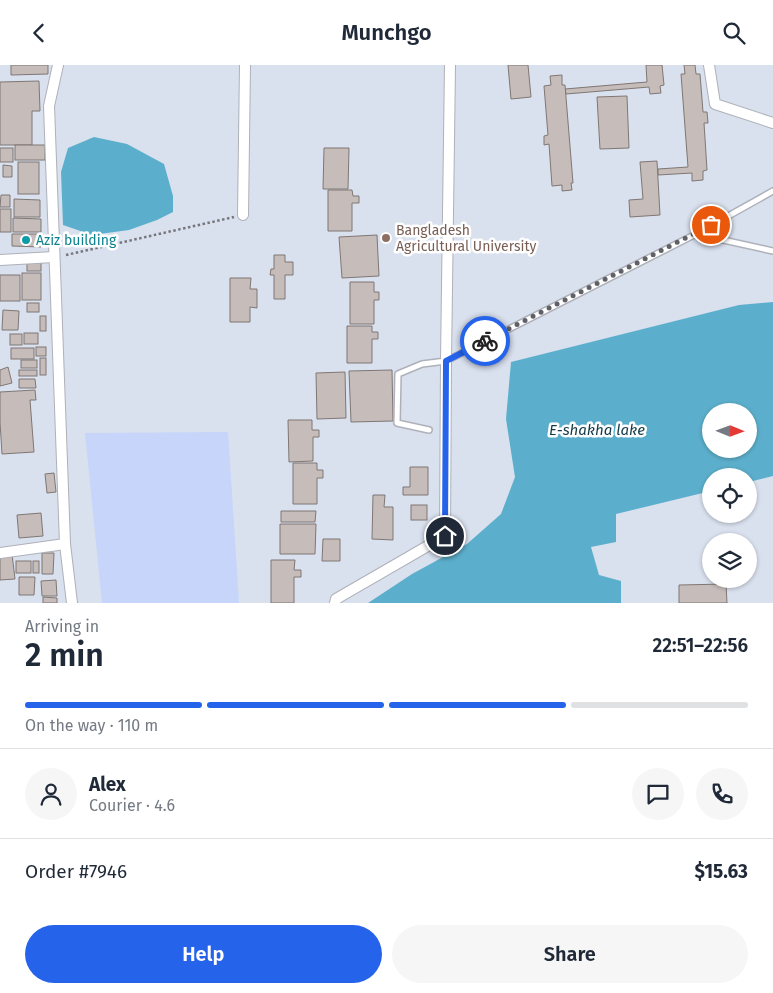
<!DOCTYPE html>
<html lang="en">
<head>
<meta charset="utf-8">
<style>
  :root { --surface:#fff; --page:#f6f6f7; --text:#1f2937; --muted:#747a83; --line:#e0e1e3; --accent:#2563eb }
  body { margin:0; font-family:"Fira Sans",sans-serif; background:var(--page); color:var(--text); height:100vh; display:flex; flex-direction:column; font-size:19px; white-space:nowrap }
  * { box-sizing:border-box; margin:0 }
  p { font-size:16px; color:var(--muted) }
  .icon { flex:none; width:28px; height:28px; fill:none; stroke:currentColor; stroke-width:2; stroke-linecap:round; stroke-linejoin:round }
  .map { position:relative; height:538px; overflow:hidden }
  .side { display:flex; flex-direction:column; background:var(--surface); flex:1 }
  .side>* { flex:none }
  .needle { width:32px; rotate:91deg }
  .buttons { position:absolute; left:702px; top:338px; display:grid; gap:10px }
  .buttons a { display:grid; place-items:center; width:55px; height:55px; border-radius:50%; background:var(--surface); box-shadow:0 1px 4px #0004; font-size:25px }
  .pin { position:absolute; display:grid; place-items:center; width:42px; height:42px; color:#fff; margin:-21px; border:2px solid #fff; border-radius:50%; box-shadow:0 1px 5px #0007 }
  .courier { position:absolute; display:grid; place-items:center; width:50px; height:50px; margin:-25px; border:4px solid #2563eb; border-radius:50%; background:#fff; color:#222; box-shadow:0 1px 6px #0007 }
  .summary em { font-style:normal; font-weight:600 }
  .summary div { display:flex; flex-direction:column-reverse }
  .summary { display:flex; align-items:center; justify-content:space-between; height:85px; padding:0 25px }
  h1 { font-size:32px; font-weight:600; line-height:38px }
  .bar { display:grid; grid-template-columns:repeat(4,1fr); gap:8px 5px; align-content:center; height:60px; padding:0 25px }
  .bar i { height:6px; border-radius:4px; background:var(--line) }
  .bar .current { background:var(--accent) }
  .bar p { grid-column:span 4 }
  .line { display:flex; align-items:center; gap:12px; padding:0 25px; border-top:1px solid var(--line) }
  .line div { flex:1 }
  .round { display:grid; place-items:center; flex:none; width:52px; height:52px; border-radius:26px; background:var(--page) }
  .cta { display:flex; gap:10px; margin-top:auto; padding:10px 25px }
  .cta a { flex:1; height:58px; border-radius:30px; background:var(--accent); color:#fff; font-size:20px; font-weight:600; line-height:58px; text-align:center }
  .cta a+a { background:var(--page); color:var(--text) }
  header { display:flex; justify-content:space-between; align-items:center; height:65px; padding:0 25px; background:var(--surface); font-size:22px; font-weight:600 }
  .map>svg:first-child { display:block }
  .built { fill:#d9e0ee; fill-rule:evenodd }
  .green { fill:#c6d5f9 }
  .water { fill:#5cafcc; fill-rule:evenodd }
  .building { fill:#c6bdba; stroke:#7f7774 }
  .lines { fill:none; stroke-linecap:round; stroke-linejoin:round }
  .service-casing { stroke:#aeb1b9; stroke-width:8 }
  .minor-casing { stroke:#aeb1b9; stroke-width:12 }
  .path { stroke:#75777d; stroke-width:2.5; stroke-dasharray:2.5 2.5; stroke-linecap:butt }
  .service { stroke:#fff; stroke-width:5 }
  .minor { stroke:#fff; stroke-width:10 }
  .done { stroke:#5f6166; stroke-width:5; stroke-dasharray:0 9 }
  .route { stroke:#2563eb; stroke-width:6 }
  .education-dot { fill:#8d6e63; stroke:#fff; stroke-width:2 }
  .culture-dot { fill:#0f9aa8; stroke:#fff; stroke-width:2 }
  .labels { text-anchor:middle; stroke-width:5; stroke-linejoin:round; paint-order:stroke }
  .education-label { font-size:14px; fill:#785e54; stroke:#fff; text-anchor:start }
  .culture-label { font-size:14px; fill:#0d838f; stroke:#fff; text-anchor:start }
  .water-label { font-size:15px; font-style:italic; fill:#143a47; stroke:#fff }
</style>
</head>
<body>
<header><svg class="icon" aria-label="back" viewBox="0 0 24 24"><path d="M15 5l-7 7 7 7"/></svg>Munchgo<svg class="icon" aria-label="search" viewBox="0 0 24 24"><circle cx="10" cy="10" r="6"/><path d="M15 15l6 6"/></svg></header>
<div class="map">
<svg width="773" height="538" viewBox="0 0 773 538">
  <rect width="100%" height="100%" fill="#e9edf5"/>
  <path class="built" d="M0,0H773V538H0ZM711,346H749V384H711ZM711,411H749V449H711ZM711,476H749V514H711Z"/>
  <polygon class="green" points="228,367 239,538 102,538 85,368"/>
  <g class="water">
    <polygon points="94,72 127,79 164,99 173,131 173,147 157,155 129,165 92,170 63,160 61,107 68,83"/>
    <path d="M773,237V411L749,417V411H711V426L616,449V477L591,482L599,510L621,516V538H368L412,509L467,479L501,449L515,412L506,354L511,297L739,240ZM711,346H749V384H711Z"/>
  </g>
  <g class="building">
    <polygon points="11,0 48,0 48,9 11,10"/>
    <polygon points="508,0 528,0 531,32 511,34"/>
    <polygon points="646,0 662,0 664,20 660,21 661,28 650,29 649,22 566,29 565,24 647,17"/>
    <polygon points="684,0 695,0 696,9 700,9 703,47 707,47 708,58 704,58 707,105 703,106 703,115 692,116 692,108 658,110 658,104 688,102 681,9 685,9"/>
    <polygon points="562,10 562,20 565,20 573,118 571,118 572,125 562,126 562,120 552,121 549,79 544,80 544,71 548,70 544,21 551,20 550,11"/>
    <polygon points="39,16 40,46 32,46 32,80 0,80 0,17"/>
    <polygon points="627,31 629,83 600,84 597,32"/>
    <rect x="15" y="80" width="30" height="15"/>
    <rect x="0" y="83" width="13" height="14"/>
    <polygon points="324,83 349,83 348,124 323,124"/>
    <polygon points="657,96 660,150 630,152 629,135 643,134 640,97"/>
    <rect x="18" y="97" width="21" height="32"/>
    <polygon points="3,100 12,101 12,112 3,112"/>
    <polygon points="328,125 352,125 353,131 359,131 359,138 352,138 352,166 328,166"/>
    <polygon points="1,130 10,130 10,142 0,142"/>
    <polygon points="14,134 40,135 40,152 14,152"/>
    <rect x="0" y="144" width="11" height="23"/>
    <polygon points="13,153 41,154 41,167 13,167"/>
    <polygon points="12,169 41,169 41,182 12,181"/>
    <polygon points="377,170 379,211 342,213 339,172"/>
    <polygon points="274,190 285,190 285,197 293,197 293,210 285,210 285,234 274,234 274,210 270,210 271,204 274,204"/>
    <rect x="27" y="197" width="14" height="9"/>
    <rect x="22" y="208" width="19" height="27"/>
    <rect x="0" y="210" width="20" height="26"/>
    <polygon points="230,213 251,213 250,224 257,224 257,243 250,242 250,257 230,257"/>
    <polygon points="350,217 374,217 374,227 379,227 379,235 374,235 374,259 350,259"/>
    <rect x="27" y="238" width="12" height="9"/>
    <polygon points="3,245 19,246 18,265 2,265"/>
    <rect x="40" y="251" width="6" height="15"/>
    <polygon points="347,261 372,261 372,267 378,267 378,274 372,274 372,298 347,298"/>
    <rect x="24" y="268" width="14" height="11"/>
    <rect x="10" y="269" width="12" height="11"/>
    <rect x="36" y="282" width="10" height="9"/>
    <rect x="11" y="283" width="23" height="11"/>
    <rect x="40" y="293" width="6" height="17"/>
    <rect x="21" y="295" width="16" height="8"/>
    <polygon points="8,302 12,318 0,321 0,305"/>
    <rect x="19" y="305" width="18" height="6"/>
    <polygon points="392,305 393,356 351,357 349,306"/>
    <polygon points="345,307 346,353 317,354 316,308"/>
    <polygon points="19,314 35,314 36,323 19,323"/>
    <polygon points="35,325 36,335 30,335 34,387 2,389 0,357 0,327"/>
    <polygon points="288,355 312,355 312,365 319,365 319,372 313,372 313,396 289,397"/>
    <polygon points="293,398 317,398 317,405 323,405 323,413 317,413 317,439 293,439"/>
    <polygon points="410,402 428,402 428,430 403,430 403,422 410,422"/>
    <polygon points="54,408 56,427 47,428 45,409"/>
    <polygon points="373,430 385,430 384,442 393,442 393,475 372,474"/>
    <rect x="411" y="440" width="16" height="15"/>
    <polygon points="281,446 316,446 315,457 281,457"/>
    <polygon points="41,448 43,471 19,473 17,450"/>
    <polygon points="280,459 316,459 315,489 280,489"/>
    <polygon points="323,474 340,474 340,496 322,496"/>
    <polygon points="42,488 54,488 53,509 42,509"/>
    <polygon points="12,489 15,514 0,515 0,490"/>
    <polygon points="271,495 295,495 294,505 301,505 301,512 294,512 294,538 271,538"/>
    <rect x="16" y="496" width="15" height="12"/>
    <rect x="33" y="496" width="6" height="12"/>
    <polygon points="19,512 35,512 34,530 19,530"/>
    <polygon points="56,515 57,531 42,531 41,516"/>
    <polygon points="726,519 727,538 679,538 679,520"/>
    <polygon points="43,532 57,533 57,538 43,538"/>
  </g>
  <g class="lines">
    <defs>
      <g id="service">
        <polyline points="696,169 773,186"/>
        <polyline points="429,365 397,358 398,309 422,299 446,296 696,169 773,126"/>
      </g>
      <g id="minor">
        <polyline points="58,0 49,41 65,479 72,538"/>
        <polyline points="709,0 715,39 773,58"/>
        <polyline points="243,150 245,0"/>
        <polyline points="0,195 54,192"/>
        <polyline points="0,488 65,479"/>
        <polyline points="335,538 336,534 445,471 446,296 450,0"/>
      </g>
    </defs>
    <use href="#service" class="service-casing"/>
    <use href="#minor" class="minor-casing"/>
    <polyline class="path" points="66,190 234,152"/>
    <use href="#service" class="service"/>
    <use href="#minor" class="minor"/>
  </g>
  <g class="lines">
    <polyline class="done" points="485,276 711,160"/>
    <polyline class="route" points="445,471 446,296 485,276"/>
  </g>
  <circle class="education-dot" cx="386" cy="173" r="5"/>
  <circle class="culture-dot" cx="26" cy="175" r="5"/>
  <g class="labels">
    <g class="education-label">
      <text x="396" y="170">Bangladesh<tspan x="396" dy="16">Agricultural University</tspan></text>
    </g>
    <g class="culture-label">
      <text x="36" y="180">Aziz building</text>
    </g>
    <g class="water-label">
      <text x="597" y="370">E-shakha lake</text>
    </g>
  </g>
</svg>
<div class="buttons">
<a><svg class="needle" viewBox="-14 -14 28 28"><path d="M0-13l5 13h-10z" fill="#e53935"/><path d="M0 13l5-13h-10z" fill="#747a83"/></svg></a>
<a><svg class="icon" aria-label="locate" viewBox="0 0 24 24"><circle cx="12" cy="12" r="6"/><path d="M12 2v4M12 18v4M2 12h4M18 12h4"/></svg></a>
<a><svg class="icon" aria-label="layers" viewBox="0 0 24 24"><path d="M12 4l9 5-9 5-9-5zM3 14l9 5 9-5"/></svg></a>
</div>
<div class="pin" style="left:711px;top:160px;background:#ea580c"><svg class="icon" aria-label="bag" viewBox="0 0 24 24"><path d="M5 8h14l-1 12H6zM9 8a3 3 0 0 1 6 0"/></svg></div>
<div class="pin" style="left:445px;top:471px;background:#1f2937"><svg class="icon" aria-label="home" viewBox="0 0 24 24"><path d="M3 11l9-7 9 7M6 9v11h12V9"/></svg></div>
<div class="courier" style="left:485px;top:276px"><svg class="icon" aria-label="bike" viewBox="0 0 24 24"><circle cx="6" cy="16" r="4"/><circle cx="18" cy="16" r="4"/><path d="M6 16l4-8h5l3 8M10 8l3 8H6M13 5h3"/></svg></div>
</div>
<section class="side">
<div class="summary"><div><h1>2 min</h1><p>Arriving in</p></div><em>22:51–22:56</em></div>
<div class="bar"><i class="current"></i><i class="current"></i><i class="current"></i><i></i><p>On the way · 110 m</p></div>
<div class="line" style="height:90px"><a class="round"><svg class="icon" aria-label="person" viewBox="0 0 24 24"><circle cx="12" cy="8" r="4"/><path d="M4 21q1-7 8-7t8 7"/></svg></a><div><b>Alex</b><p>Courier · 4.6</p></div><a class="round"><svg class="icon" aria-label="chat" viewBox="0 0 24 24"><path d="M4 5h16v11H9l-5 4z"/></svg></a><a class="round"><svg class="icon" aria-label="phone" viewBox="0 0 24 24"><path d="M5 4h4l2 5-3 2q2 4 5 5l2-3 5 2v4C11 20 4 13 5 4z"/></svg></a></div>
<div class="line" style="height:65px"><div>Order #7946</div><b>$15.63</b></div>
<div class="cta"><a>Help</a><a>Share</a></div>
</section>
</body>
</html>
